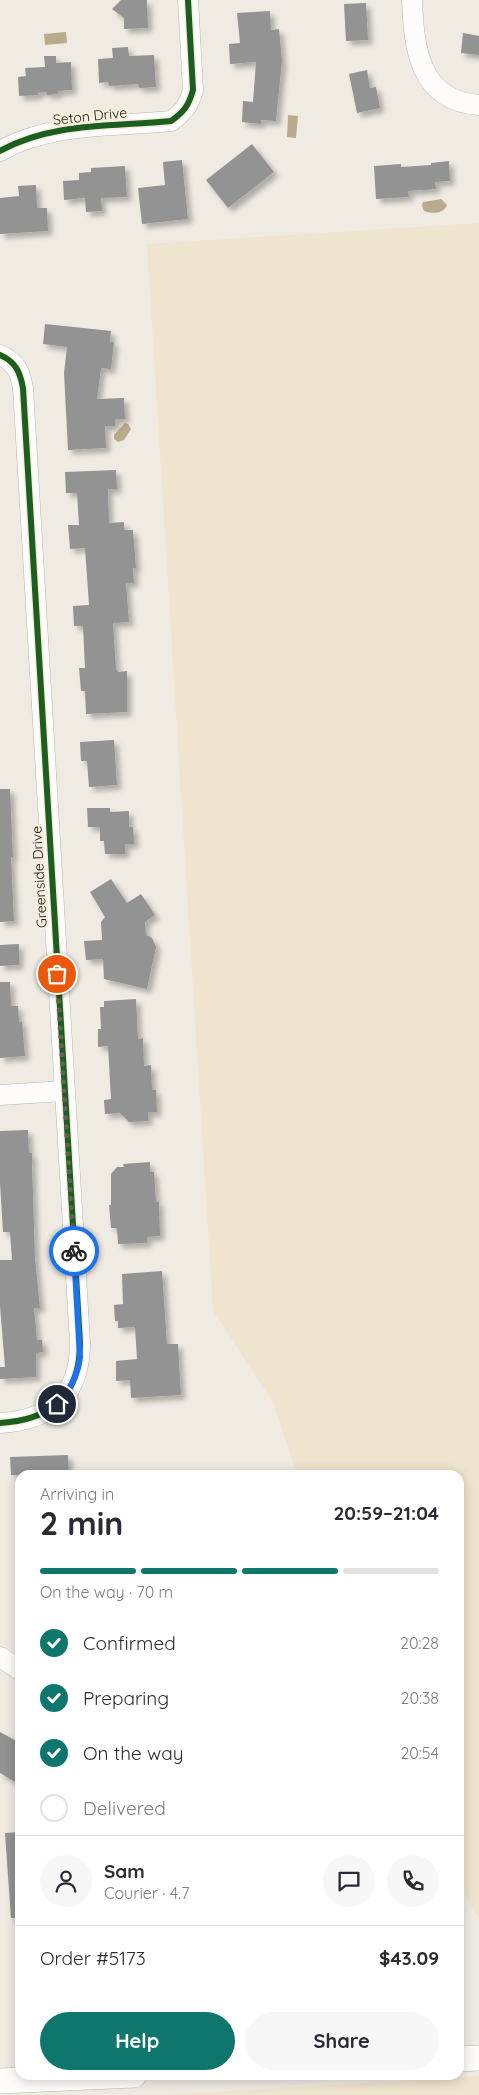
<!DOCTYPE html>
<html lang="en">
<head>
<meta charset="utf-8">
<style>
  :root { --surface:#fff; --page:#f7f7f7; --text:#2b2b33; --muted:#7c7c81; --line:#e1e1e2; --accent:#0f766e }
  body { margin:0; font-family:Quicksand,sans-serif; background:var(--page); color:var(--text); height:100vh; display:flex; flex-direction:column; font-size:19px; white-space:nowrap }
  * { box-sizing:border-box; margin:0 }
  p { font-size:16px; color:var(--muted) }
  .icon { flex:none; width:28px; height:28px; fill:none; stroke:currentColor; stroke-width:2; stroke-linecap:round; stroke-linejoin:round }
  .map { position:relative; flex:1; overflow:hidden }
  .side { position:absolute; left:15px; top:1470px; width:449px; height:610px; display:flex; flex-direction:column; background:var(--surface); border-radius:15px; box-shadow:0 2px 12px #0003 }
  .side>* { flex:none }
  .pin { position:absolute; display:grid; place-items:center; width:42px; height:42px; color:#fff; margin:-21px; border:2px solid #fff; border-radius:50%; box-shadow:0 1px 5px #0007 }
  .courier { position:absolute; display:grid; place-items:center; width:50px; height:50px; margin:-25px; border:4px solid #1a73e8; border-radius:50%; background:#fff; color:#222; box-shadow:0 1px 6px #0007 }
  .overview em { font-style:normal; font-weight:700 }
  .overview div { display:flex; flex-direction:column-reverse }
  .overview { display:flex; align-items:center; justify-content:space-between; height:85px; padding:0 25px }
  h1 { font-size:32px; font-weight:700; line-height:38px }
  .bar { display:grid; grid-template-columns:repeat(4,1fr); gap:8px 5px; align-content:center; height:60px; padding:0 25px }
  .bar i { height:6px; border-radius:4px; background:var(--line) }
  .bar .active { background:var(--accent) }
  .bar p { grid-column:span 4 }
  .line { display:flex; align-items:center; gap:12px; padding:0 25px; border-top:1px solid var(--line) }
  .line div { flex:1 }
  .round { display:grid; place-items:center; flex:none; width:52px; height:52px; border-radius:26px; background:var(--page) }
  ol { padding:0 25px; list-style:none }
  li { display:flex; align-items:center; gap:15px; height:55px }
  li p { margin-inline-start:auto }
  li .icon { padding:5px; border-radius:50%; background:var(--accent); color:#fff; stroke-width:4 }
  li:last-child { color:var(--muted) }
  li i { width:28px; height:28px; border:2px solid var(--line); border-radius:50% }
  .primary-button { display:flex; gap:10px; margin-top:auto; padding:10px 25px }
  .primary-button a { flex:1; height:58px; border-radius:30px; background:var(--accent); color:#fff; font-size:20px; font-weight:700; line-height:58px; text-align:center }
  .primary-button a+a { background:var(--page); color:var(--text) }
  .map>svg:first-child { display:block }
  .green { fill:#efe4cd }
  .water { fill:#baab8c }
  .building { fill:#929392; filter:url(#shadow) }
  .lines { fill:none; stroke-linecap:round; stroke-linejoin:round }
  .minor-casing { stroke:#b9b6af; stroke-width:21 }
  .major-casing { stroke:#b9b6af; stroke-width:26 }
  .minor { stroke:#fdfcfb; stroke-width:20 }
  .major { stroke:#fdfcfb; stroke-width:25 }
  .cycleway-casing { stroke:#f5eddd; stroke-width:9 }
  .cycleway { stroke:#1b5e20; stroke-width:6 }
  .done { stroke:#64615a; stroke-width:5; stroke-dasharray:0 9 }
  .route { stroke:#1a73e8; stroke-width:6 }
  .labels { text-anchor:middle; stroke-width:5; stroke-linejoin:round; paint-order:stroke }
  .street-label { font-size:14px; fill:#191711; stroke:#f5eddd }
</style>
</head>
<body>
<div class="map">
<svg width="479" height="2095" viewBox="0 0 479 2095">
  <defs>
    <filter id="shadow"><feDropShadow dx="4.5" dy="4.5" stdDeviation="2.5" flood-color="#0004"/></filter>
  </defs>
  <rect width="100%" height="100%" fill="#efebe3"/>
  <g class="green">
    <polygon points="479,223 479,1918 465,1896 459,1816 459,1475 297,1475 273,1402 213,1311 147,244"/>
    <polygon points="479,2076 479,2095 163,2095"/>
  </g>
  <g class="water">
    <polygon points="66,32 67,43 45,45 44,34"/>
    <polygon points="288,115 298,116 296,138 287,137"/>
    <path d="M441,199L447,205C444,214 432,214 424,211L422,206L423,202Z"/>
    <polygon points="125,423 128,424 131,429 124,440 118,442 114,439 114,435"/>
  </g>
  <g class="building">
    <polygon points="121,0 147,0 148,28 124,29 124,18 112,9"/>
    <polygon points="366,3 368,40 346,41 344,4"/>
    <polygon points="270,11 271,30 279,29 282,61 276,121 261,120 261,124 242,122 243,101 253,102 256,62 230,64 229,44 240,43 237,13"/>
    <polygon points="463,33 479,36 479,55 461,53"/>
    <polygon points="128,47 129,56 154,55 156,87 139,88 138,84 109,86 108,82 99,83 98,59 113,58 112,48"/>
    <polygon points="44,56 56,56 56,63 71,62 72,90 58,91 58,94 47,95 47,92 38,92 38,95 19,96 18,77 26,76 25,68 45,67"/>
    <polygon points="367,70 370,88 376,87 380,108 357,113 349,74"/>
    <polygon points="252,144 274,172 228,208 206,180"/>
    <polygon points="182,160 188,219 142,224 138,188 165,185 163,162"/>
    <polygon points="449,161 450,181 435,182 436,189 408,191 409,197 376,199 374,166 401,164 401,167 431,165 431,163"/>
    <polygon points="125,166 127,197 101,198 102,211 86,212 85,198 64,200 63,181 79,180 79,173 91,172 91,168"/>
    <polygon points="36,185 37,208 47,208 48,231 0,234 0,198 19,196 18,186"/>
    <polygon points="45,324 111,331 110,342 114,342 111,369 101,368 97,399 124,398 125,419 115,419 115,426 105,426 106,448 68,450 64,373 67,347 43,344"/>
    <polygon points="116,470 117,489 108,489 109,523 124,522 124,530 133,530 136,568 133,568 134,583 126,583 129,622 113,623 116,669 118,672 127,671 127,712 86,714 85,691 81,691 79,668 85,668 83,626 74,626 73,606 89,605 85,548 70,549 68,525 79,525 77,493 66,493 65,472"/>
    <polygon points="114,740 117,785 89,787 87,761 81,761 80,742"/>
    <polygon points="0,789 10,789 13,857 11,857 14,921 0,922"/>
    <polygon points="87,808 110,808 110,812 129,811 129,827 133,827 134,844 125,844 125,854 105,854 104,841 100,841 100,827 88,827"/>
    <polygon points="111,879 127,903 141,894 155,915 145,922 146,935 152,938 156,947 147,989 104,979 103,959 86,960 84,941 102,940 101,922 105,917 90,892"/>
    <polygon points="19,944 19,965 0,966 0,945"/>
    <polygon points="0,982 10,982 11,1006 18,1006 19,1022 22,1021 25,1056 0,1058"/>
    <polygon points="136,999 138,1039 143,1038 144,1066 151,1065 152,1090 156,1090 157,1112 148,1112 148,1121 129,1122 120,1113 105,1114 104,1100 111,1099 108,1046 98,1047 98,1029 101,1029 100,1007 104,1007 104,1001"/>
    <polygon points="28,1130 29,1153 32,1153 32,1164 35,1258 40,1308 34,1308 37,1340 42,1340 43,1352 36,1353 36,1377 0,1379 0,1367 5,1367 0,1306 0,1260 12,1260 10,1232 3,1232 0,1183 0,1131"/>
    <polygon points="150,1162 150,1172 154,1172 156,1202 159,1202 160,1236 147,1237 147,1243 118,1244 117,1228 111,1228 109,1205 111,1205 111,1174 117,1167 124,1167 123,1164"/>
    <polygon points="162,1271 167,1344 178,1344 181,1395 131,1398 130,1380 116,1381 116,1361 137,1359 135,1327 118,1328 118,1321 115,1321 114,1305 123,1304 122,1274"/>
    <polygon points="68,1455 69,1475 11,1475 10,1457"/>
    <polygon points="0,1732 20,1743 20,1785 0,1773"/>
    <polygon points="20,1832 20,1918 11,1918 5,1833"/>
  </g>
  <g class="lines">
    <defs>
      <g id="minor">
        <path d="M412,0C414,48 419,101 479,105"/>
        <path d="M0,151C52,122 113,127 171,121C184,112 189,105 193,90L188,0"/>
        <path d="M0,355C16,362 20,372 23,388L80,1343C80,1396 51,1420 0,1423"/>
        <polyline points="0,1095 64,1091"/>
        <polyline points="0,1657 20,1670"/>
      </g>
      <g id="major">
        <polyline points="459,2059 479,2058"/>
        <polyline points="0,2081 134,2075"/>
      </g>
    </defs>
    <use href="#minor" class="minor-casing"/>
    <use href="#major" class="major-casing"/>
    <use href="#minor" class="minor"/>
    <use href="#major" class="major"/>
    <defs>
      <g id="cycleway">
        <path d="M0,151C52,122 113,127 171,121C184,112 189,105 193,90L188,0"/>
        <path d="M0,355C16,362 20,372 23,388L80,1343C80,1396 51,1420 0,1423"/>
      </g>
    </defs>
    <use href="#cycleway" class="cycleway-casing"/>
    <use href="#cycleway" class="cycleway"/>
  </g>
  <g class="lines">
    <polyline class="done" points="57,974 74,1251"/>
    <path class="route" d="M57,1404C70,1390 77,1377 80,1358L74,1251"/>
  </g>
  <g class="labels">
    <g class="street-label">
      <text transform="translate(90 116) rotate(-6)" y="5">Seton Drive</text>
      <text transform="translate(39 877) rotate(-93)" y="5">Greenside Drive</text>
    </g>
  </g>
</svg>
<div class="pin" style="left:57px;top:974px;background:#ea580c"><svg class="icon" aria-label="bag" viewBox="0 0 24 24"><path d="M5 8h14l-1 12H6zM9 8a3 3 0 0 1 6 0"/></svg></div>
<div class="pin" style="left:57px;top:1404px;background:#1f2937"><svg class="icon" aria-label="home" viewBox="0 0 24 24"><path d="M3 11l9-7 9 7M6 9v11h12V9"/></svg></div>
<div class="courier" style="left:74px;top:1251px"><svg class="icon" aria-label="bike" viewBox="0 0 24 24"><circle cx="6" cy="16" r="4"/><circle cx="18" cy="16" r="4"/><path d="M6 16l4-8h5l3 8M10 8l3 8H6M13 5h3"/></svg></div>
<section class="side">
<div class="overview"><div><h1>2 min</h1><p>Arriving in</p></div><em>20:59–21:04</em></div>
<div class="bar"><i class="active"></i><i class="active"></i><i class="active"></i><i></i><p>On the way · 70 m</p></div>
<ol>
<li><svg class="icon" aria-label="check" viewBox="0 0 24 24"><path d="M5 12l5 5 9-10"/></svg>Confirmed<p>20:28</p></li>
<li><svg class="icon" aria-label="check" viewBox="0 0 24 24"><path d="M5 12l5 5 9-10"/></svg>Preparing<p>20:38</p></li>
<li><svg class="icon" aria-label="check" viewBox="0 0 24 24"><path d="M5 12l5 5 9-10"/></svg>On the way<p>20:54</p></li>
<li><i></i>Delivered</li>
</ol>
<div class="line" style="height:90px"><a class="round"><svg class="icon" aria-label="person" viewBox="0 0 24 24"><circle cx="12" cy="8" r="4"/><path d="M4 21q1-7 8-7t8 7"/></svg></a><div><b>Sam</b><p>Courier · 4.7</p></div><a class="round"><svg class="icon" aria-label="chat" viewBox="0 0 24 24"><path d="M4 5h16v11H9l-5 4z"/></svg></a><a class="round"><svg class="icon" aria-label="phone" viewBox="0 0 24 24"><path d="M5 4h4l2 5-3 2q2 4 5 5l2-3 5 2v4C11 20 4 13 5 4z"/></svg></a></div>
<div class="line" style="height:65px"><div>Order #5173</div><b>$43.09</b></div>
<div class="primary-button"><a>Help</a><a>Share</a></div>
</section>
</div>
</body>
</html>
